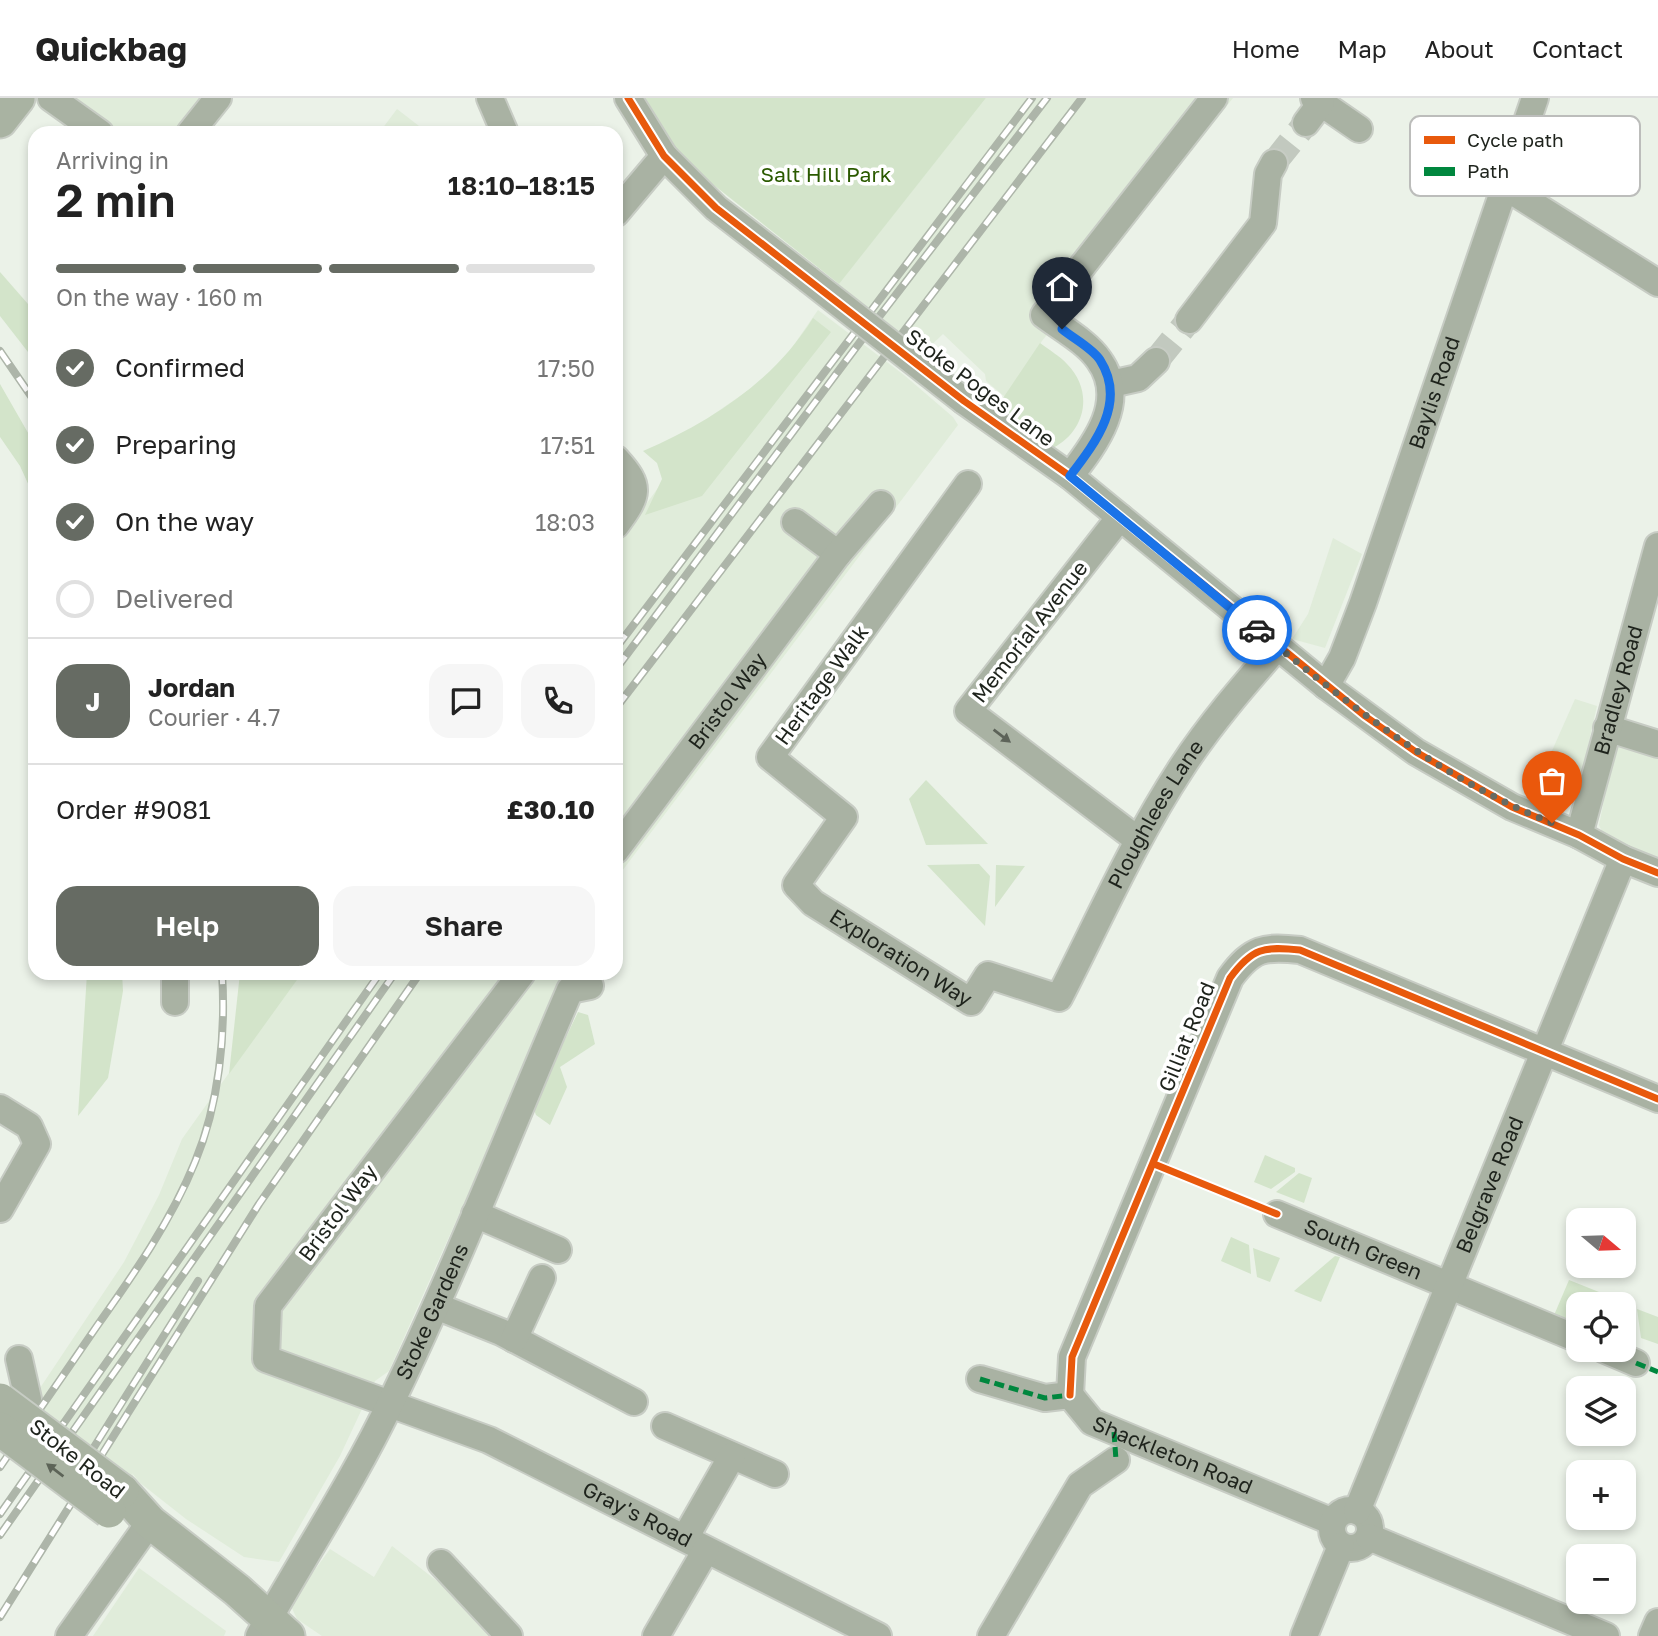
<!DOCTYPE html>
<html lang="en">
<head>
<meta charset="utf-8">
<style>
  :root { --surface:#fff; --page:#f6f6f6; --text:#222; --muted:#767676; --line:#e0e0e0; --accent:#666b63 }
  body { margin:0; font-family:"Golos Text",sans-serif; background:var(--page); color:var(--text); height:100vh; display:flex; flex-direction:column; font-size:26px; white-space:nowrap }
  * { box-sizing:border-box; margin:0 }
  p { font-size:23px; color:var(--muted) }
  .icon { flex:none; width:38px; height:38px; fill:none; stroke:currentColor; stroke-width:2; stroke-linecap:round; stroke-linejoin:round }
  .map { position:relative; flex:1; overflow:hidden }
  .side { position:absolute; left:28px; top:28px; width:595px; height:854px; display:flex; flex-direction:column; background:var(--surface); border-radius:21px; box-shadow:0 4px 10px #0003 }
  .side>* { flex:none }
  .needle { width:46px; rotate:109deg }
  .controls { position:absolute; left:1566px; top:1110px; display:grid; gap:14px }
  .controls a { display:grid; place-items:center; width:70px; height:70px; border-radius:14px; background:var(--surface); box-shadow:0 4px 10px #0003; font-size:35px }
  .pin { position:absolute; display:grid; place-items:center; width:60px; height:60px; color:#fff; margin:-72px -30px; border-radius:50% 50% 50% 0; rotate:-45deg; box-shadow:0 0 7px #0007 }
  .pin .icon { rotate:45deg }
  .courier { position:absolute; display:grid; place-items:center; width:70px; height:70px; margin:-35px; border:5px solid #1a73e8; border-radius:50%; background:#fff; color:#222; box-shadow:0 2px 9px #0007 }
  .head em { font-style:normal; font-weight:600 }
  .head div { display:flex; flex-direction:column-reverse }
  .head { display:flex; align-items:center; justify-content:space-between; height:119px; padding:0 28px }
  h1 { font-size:46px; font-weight:600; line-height:52px }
  .bar { display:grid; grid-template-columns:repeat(4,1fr); gap:10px 7px; align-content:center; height:84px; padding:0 28px }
  .bar i { height:9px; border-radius:5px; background:var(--line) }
  .bar .active { background:var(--accent) }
  .bar p { grid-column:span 4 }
  .line { display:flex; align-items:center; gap:18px; padding:0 28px; border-top:2px solid var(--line) }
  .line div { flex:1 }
  .round { display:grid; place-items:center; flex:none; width:74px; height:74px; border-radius:21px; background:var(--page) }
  ol { padding:0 28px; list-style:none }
  li { display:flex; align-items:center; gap:21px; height:77px }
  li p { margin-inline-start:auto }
  li .icon { padding:7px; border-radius:50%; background:var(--accent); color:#fff; stroke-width:4 }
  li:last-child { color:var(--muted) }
  li i { width:38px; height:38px; border:4px solid var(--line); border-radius:50% }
  .button { display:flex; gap:14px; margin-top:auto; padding:14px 28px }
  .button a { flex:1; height:80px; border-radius:21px; background:var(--accent); color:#fff; font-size:28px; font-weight:600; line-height:80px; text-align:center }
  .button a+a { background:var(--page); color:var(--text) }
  header { display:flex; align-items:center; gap:42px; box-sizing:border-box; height:98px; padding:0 35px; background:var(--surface); border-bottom:2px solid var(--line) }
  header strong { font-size:33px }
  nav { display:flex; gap:38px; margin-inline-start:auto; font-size:24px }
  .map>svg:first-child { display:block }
  .built { fill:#e0ecda }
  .green { fill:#d3e4ca }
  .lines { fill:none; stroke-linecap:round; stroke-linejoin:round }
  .minor-tunnel { stroke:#c2c9bf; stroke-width:26; stroke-dasharray:26 13; stroke-linecap:butt }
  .minor-casing { stroke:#c7ccc4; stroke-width:30 }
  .major-casing { stroke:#c7ccc4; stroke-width:37 }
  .minor { stroke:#a9b2a3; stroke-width:26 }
  .major { stroke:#a9b3a2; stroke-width:33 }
  .rail-casing { stroke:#adb5a9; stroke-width:8 }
  .rail { stroke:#fff; stroke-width:5; stroke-dasharray:16; stroke-linecap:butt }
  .minor-bridge-casing { stroke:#c7ccc4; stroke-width:30; stroke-linecap:butt }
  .major-bridge-casing { stroke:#c7ccc4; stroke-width:37; stroke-linecap:butt }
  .minor-bridge { stroke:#a9b2a3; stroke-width:26 }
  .major-bridge { stroke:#a9b3a2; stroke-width:33 }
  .quiet { stroke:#00873e; stroke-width:5; stroke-dasharray:10 5; stroke-linecap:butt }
  .cycleway-casing { stroke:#fff; stroke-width:11 }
  .cycleway { stroke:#e8590c; stroke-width:7 }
  .oneway { fill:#5d6359 }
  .oneway2 { fill:#5d6458 }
  .done { stroke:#666b63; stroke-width:7; stroke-dasharray:0 12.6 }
  .route { stroke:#1a73e8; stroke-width:9 }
  .labels { text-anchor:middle; stroke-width:7; stroke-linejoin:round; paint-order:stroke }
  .park-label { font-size:21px; fill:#2b5a00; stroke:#fff }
  .street-label { font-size:21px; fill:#1e231c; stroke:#fff }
  .key { fill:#fff; stroke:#bcbdbb; stroke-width:2 }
  .key-label { font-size:19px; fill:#1e231c }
</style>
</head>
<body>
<header>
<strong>Quickbag</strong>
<nav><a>Home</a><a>Map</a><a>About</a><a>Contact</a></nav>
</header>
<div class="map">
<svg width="1658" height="1538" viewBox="0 0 1658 1538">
  <rect width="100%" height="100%" fill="#ebf2e8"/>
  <g class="built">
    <polygon points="72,0 205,0 178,35 120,35"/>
    <polygon points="986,0 1233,0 1042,243 1005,299 986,283 985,276 943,236 922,256 835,190"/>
    <polygon points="397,11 428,35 379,35"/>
    <polygon points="818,212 904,277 953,319 958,327 616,781 616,447 711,318 756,287 784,261"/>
    <polygon points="1333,440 1362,456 1325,550 1292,541 1308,516"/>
    <polygon points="1575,601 1597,608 1577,697 1563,709 1548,710 1531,700"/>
    <polygon points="1619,628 1658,639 1658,764 1606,743 1599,727"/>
    <polygon points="300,875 567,875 389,1273 375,1283 340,1358 279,1464 244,1459 186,1421 139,1384 132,1375 134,1381 20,1300 40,1290 124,1164 159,1097 182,1041"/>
    <polygon points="392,1448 455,1497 504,1538 322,1538 297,1521 290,1506 330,1451 374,1479"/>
    <polygon points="139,1470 226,1533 224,1538 93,1538"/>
  </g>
  <g class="green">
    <polygon points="640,0 986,0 839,186 677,58"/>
    <polygon points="0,174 35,214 35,263 0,218"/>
    <path d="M813,220L831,234L702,398L645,417L662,381L657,365L643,353C711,324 774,283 813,220Z"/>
    <path d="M1040,245C1049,252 1060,258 1067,266C1094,293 1086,333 1053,350L1042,344L999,306Z"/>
    <polygon points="0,286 35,347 35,401 20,368 0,339"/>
    <polygon points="926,682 988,746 926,747 909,701"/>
    <polygon points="979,766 990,778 985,828 927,767"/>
    <polygon points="996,767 1025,768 995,809"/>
    <polygon points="87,875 122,875 123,893 108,980 78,1018"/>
    <polygon points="240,875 302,875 229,976"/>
    <polygon points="578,914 588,917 595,946 560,969 567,989 550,1027 536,1017 533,1009"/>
    <polygon points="1265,1057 1295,1070 1295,1074 1271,1091 1254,1084"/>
    <polygon points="1299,1075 1312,1080 1304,1105 1276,1094"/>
    <polygon points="1231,1139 1249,1147 1251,1176 1221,1163"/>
    <polygon points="1253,1150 1280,1160 1270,1184 1257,1179"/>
    <polygon points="1335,1158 1340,1159 1321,1204 1294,1193"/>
    <polygon points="1569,1182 1599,1194 1584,1206 1578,1206 1578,1210 1554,1229 1549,1229"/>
    <polygon points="1637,1211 1658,1219 1658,1246 1641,1240"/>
  </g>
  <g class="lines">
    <g class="minor-tunnel">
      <polyline points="1274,65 1306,25"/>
      <polyline points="1156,263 1189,222"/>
    </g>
    <defs>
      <g id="minor">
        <polyline points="51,0 100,35"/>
        <polyline points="490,0 505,35"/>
        <polyline points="628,0 664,58 716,110 808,181"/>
        <polyline points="1314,0 1359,31"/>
        <polyline points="1306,25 1321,5"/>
        <polyline points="190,35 218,0"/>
        <polyline points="1504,88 1658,185"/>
        <polyline points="616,115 664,58"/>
        <polyline points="1189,222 1263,125 1268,76 1274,65"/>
        <polyline points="1111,286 1138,280 1156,263"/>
        <polyline points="964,303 1070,378 1326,588 1416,654 1512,709 1579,737 1623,761 1658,775"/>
        <path d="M616,361C642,389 638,397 616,427"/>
        <path d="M1070,378C1096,345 1128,302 1099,262C1087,244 1061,230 1044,217L1214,0"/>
        <path id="s1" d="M968,386L770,659L844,719L796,787L813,805L971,904L988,877L1059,900C1099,822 1134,742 1182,669C1210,626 1244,587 1278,548"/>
        <polyline points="1120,419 968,613 1138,742"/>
        <polyline points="795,424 838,456"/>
        <path id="s2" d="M1326,588L1342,560L1363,505L1535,0"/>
        <polyline points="1607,630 1658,646"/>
        <path id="s3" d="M1579,737L1658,448"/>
        <path id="s4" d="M616,752L838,456L881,406"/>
        <polyline points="175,875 175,904"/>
        <path id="s5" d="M522,875L268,1208L266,1261L489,1342L878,1538"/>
        <polyline points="0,1010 29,1028 37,1046 0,1111"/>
        <polyline points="475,1116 558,1152"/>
        <path id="s6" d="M1277,1116L1578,1241"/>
        <polyline points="436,1208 501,1234 634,1304"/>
        <polyline points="514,1241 542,1180"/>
        <polyline points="1603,1251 1636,1265"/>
        <polyline points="980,1281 1045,1300 1070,1297"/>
        <path d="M1070,1297L1072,1259L1230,880C1252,850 1264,848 1300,852L1658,1001"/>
        <path id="s7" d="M1070,1297L1092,1324L1333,1424"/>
        <polyline points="665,1328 775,1376"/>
        <polyline points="7,1329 28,1301 19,1261"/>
        <circle cx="1351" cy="1431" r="19"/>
        <path id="s8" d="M1357,1413L1623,761"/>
        <polyline points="1369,1439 1606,1538"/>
        <polyline points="685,1440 732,1358"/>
        <polyline points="441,1465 509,1538"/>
        <polyline points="69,1538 150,1424"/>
        <path id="s9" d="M259,1538C303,1459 353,1384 392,1302C457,1168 511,1029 570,892L590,888"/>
        <polyline points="656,1538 706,1452"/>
        <polyline points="991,1538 1080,1387 1116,1362"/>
        <polyline points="1304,1538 1341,1448"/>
        <polyline points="1652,1538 1658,1524"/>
      </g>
      <g id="major">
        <polyline points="0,23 18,0"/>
        <polyline points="122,1393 150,1424 237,1492 288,1538"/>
      </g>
    </defs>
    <use href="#minor" class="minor-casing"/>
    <use href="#major" class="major-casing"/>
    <use href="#minor" class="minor"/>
    <use href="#major" class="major"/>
    <defs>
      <g id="rail">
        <polyline points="0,253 35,304"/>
        <polyline points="616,550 1032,0"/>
        <polyline points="616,571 875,224 1047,0"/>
        <polyline points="616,610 1082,0"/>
        <path d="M0,1369C32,1322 65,1275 97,1228C134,1176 171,1123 195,1064C219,1006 226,937 222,875"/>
        <polyline points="64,1397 198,1183"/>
        <polyline points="0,1416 380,875"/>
        <polyline points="0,1437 395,875"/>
        <polyline points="0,1519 259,1106 420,875"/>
      </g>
    </defs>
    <use href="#rail" class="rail-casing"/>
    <use href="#rail" class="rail"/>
    <defs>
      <polyline id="minor-bridge" points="808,181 964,303"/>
      <g id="major-bridge">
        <polyline points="0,1302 122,1393"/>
        <polyline points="0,1331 109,1413"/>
      </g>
    </defs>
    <use href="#minor-bridge" class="minor-bridge-casing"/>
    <use href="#major-bridge" class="major-bridge-casing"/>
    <use href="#minor-bridge" class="minor-bridge"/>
    <use href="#major-bridge" class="major-bridge"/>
    <g class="quiet">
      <polyline points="1636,1265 1658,1274"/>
      <polyline points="980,1281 1045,1300 1070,1297"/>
      <polyline points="1114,1334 1116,1362"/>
    </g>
    <defs>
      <g id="cycleway">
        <polyline points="628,0 664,58 716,110 964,303 1070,378 1365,618 1416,654 1512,709 1579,737 1623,761 1658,775"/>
        <polyline points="1154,1066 1277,1116"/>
        <path d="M1070,1297L1072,1259L1230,880C1252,850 1264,848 1300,852L1658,1001"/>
      </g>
    </defs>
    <use href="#cycleway" class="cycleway-casing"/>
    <use href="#cycleway" class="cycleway"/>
  </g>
  <defs><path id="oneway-solid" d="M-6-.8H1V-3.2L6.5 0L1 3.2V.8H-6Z" transform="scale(1.75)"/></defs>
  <use class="oneway" href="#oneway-solid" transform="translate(1002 638) rotate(37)"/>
  <use class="oneway2" href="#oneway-solid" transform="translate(55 1372) rotate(-143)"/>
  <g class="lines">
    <path class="done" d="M1257,532C1349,606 1441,681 1552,725"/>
    <path class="route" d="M1062,231C1074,241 1092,250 1100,262C1127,304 1096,344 1070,378L1257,532"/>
  </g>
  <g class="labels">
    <g class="park-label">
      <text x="826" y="84">Salt Hill Park</text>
    </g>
    <g class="street-label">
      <text transform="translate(980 290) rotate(37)" y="7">Stoke Poges Lane</text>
      <text dy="7" stroke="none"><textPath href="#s2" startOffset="313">Baylis Road</textPath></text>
      <text transform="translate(1030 534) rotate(-52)" y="7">Memorial Avenue</text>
      <text transform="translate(822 587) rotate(-54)" y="7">Heritage Walk</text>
      <text dy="7" stroke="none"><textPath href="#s3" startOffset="150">Bradley Road</textPath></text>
      <text dy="7" stroke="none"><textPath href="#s4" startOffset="186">Bristol Way</textPath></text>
      <text dy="7" stroke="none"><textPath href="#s1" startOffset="1041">Ploughlees Lane</textPath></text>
      <text dy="7" stroke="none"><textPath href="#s1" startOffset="644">Exploration Way</textPath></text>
      <text transform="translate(1187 939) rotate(-68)" y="7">Gilliat Road</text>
      <text dy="7" stroke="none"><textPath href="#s8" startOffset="352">Belgrave Road</textPath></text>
      <text transform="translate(338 1115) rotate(-53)" y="7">Bristol Way</text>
      <text dy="7" stroke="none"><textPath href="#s6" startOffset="93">South Green</textPath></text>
      <text dy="7" stroke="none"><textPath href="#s9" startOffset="368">Stoke Gardens</textPath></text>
      <text dy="7" stroke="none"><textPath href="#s7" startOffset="122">Shackleton Road</textPath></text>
      <text transform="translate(77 1361) rotate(38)" y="7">Stoke Road</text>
      <text dy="7" stroke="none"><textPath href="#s5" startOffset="875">Gray's Road</textPath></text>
    </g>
  </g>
  <rect x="1410" y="18" width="230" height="80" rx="10" class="key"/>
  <rect x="1424" y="38" width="31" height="8" fill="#e8590c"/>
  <rect x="1424" y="69" width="31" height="9" fill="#00873e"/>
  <g class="key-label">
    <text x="1467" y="49">Cycle path</text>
    <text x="1467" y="80">Path</text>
  </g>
</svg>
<div class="controls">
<a><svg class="needle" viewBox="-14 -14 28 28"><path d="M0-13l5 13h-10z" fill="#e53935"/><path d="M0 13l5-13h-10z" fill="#767676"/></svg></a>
<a><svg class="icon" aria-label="locate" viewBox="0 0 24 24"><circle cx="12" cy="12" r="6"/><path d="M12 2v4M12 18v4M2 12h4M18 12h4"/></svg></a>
<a><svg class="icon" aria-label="layers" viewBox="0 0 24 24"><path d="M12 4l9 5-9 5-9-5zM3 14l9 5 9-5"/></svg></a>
<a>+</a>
<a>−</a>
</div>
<div class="pin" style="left:1552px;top:725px;background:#ea580c"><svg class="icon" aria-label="bag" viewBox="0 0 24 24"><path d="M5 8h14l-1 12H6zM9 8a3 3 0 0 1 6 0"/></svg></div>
<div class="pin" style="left:1062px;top:231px;background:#1f2937"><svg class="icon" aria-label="home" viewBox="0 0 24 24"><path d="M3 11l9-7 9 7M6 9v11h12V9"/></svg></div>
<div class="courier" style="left:1257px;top:532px"><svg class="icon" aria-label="car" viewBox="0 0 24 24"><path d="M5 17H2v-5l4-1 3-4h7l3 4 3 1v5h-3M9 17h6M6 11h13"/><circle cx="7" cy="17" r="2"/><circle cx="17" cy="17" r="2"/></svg></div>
<section class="side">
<div class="head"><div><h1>2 min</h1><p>Arriving in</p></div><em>18:10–18:15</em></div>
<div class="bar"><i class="active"></i><i class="active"></i><i class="active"></i><i></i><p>On the way · 160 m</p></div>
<ol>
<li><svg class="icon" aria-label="check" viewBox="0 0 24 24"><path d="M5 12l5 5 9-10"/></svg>Confirmed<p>17:50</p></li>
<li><svg class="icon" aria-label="check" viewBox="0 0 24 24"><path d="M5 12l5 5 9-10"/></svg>Preparing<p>17:51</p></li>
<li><svg class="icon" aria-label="check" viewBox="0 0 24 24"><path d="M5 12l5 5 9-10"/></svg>On the way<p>18:03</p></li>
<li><i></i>Delivered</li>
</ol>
<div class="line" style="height:126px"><b class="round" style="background:var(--accent);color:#fff">J</b><div><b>Jordan</b><p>Courier · 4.7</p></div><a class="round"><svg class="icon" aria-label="chat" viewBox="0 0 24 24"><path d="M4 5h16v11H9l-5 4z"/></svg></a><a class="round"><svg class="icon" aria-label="phone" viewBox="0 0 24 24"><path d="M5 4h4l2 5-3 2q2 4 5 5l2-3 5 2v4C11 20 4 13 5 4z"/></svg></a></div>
<div class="line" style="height:91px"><div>Order #9081</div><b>£30.10</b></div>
<div class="button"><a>Help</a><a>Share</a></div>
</section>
</div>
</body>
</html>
